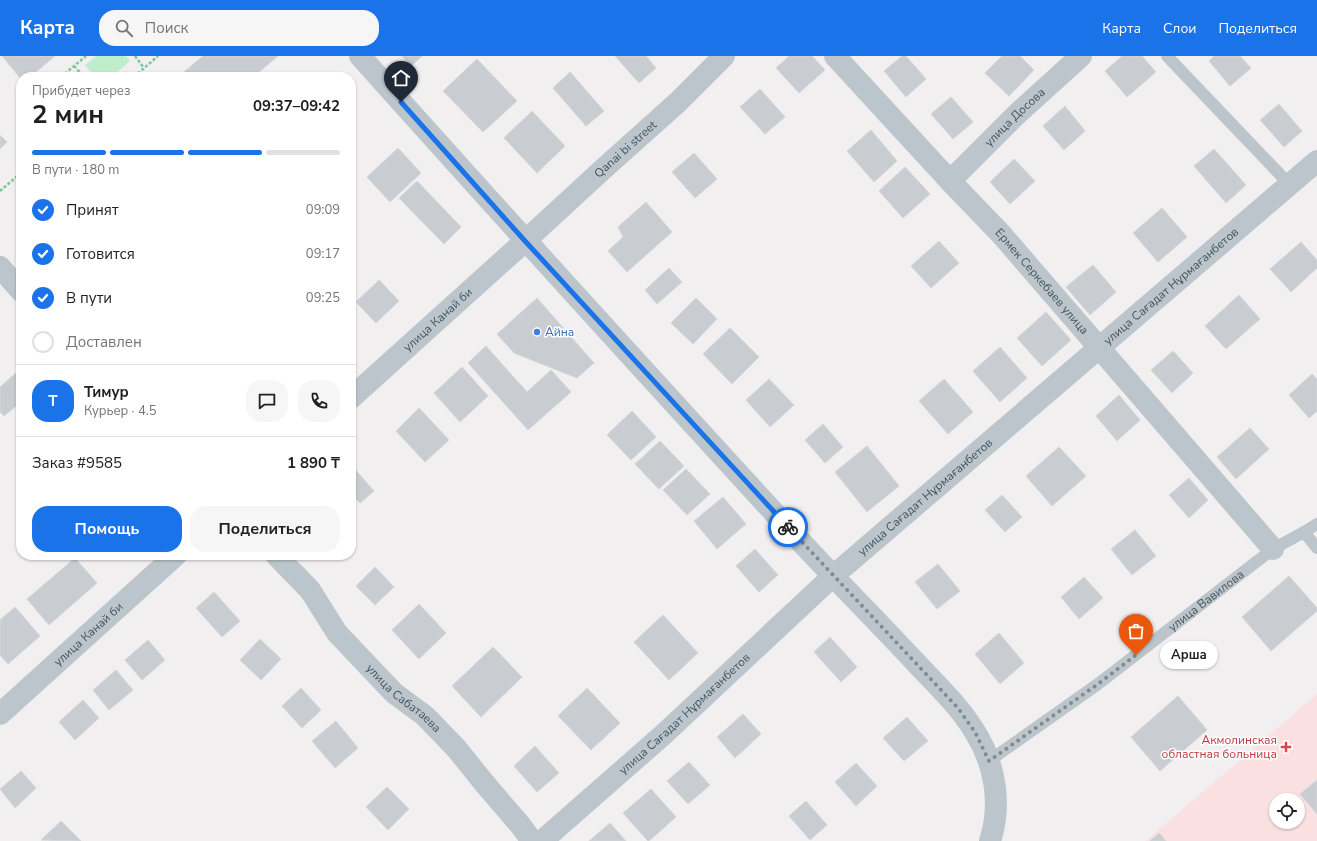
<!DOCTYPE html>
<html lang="ru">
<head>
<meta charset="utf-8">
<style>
  :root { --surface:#fff; --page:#f6f6f6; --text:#202124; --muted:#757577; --line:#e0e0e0; --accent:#1a73e8 }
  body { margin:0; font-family:"Nunito Sans",sans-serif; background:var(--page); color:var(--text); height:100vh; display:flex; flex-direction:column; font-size:15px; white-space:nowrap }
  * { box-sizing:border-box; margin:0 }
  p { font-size:13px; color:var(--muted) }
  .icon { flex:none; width:22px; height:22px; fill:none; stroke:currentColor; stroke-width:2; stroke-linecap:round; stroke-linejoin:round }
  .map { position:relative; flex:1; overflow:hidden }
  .panel { position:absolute; left:16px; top:16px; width:340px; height:488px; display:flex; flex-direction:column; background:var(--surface); border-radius:16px; box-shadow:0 1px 3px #0004 }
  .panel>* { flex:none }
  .buttons { position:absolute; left:1269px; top:737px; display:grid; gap:8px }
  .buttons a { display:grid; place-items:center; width:36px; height:36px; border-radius:50%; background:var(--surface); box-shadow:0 1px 3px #0004; font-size:20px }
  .pin { position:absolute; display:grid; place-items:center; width:34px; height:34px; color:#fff; margin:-41px -17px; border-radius:50% 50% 50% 0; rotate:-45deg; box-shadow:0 0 4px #0007 }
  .pin .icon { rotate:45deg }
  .courier { position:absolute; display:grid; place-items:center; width:40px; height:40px; margin:-20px; border:3px solid #1a73e8; border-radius:50%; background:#fff; color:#222; box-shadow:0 1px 5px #0007 }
  .bubble { position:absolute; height:28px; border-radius:14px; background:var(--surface); box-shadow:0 1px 3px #0004; font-size:13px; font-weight:700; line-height:28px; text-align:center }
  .head em { font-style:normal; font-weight:700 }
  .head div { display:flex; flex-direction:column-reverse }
  .head { display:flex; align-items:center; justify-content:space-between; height:68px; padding:0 16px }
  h1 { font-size:26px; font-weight:700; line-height:30px }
  .bar { display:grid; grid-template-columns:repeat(4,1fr); gap:6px 4px; align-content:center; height:48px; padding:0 16px }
  .bar i { height:5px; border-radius:3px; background:var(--line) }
  .bar .on { background:var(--accent) }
  .bar p { grid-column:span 4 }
  .line { display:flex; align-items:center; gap:10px; padding:0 16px; border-top:1px solid var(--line) }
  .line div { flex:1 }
  .round { display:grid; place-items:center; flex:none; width:42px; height:42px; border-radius:16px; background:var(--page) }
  ol { padding:0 16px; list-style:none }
  li { display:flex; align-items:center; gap:12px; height:44px }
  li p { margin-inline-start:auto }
  li .icon { padding:4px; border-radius:50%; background:var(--accent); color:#fff; stroke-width:4 }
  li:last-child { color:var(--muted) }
  li i { width:22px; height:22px; border:2px solid var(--line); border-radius:50% }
  .primary-button { display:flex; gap:8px; margin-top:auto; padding:8px 16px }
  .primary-button a { flex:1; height:46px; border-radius:16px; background:var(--accent); color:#fff; font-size:16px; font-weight:700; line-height:46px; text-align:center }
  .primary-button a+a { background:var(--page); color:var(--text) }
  header { display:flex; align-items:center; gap:24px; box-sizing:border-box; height:56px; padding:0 20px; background:var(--accent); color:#fff }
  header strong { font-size:19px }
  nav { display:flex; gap:22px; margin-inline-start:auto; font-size:14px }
  .search { width:280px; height:36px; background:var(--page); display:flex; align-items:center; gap:10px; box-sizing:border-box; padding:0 14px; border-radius:16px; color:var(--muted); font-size:15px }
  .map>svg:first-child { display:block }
  .medical { fill:#fae0e1; fill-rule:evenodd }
  .green { fill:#bfeecc }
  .building { fill:#c9cdd1; stroke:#d3d6da }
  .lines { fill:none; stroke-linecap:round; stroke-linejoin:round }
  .path { stroke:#78ca99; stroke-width:2.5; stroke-dasharray:3 2; stroke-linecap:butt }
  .service { stroke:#bbc5cb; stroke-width:12 }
  .minor { stroke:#bbc5cb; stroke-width:22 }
  .tertiary { stroke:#bbc5cb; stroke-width:22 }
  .done { stroke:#838a8f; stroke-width:4; stroke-dasharray:0 7.2 }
  .route { stroke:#1a73e8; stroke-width:5 }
  .shop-dot { fill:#3f7fe0; stroke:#fff; stroke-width:1.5 }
  .health-dot { fill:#e0444e; stroke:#fff; stroke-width:1.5 }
  .labels { text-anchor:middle; stroke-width:3; stroke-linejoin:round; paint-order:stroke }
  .street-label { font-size:12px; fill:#48545c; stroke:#fff }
  .shop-label { font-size:12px; fill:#366cbe; stroke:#fff; text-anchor:start }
  .health-label { font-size:12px; fill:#be3a42; stroke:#fff; text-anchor:end }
</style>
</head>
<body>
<header>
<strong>Карта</strong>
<div class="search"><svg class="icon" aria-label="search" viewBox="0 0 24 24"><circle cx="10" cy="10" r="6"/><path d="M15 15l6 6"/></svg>Поиск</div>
<nav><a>Карта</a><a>Слои</a><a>Поделиться</a></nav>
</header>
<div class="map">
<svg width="1317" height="785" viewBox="0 0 1317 785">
  <rect width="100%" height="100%" fill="#f1efef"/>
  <path class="medical" d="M1317,638V785H1146ZM1276,744H1298V766H1276Z"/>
  <polygon class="green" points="96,0 126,0 130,5 112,21 95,21 85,9"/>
  <g class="building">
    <polygon points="2,0 55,0 30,21 21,21 21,23"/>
    <polygon points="203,0 278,0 253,21 178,21"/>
    <polygon points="402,0 422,0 411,10"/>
    <polygon points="615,0 646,0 656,12 639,27"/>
    <polygon points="789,0 812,0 825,14 799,37 776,12"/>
    <polygon points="902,0 906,0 926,23 906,41 884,15"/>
    <polygon points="1002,0 1020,0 1034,14 1009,40 985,17"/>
    <polygon points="1122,0 1142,0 1156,16 1127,41 1105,15"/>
    <polygon points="1214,0 1240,0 1251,12 1230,30 1209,5"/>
    <polygon points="477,3 517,45 483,76 443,35"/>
    <polygon points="570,16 604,55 586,70 553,32"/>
    <polygon points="760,33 785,61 765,78 740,51"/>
    <polygon points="951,41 973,66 953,83 931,58"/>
    <polygon points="1279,48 1302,75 1284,91 1260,64"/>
    <polygon points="1065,50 1085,75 1064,94 1043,70"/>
    <polygon points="532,55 565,90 537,117 504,82"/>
    <polygon points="871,74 897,105 874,126 847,95"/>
    <polygon points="0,79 7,86 0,93"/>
    <polygon points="398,92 421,117 390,146 367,121"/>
    <polygon points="1214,93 1246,129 1226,147 1194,110"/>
    <polygon points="694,97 717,123 695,142 672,116"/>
    <polygon points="1014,103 1035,125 1010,148 990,126"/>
    <polygon points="905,111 930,138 903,162 879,135"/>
    <polygon points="417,125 461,171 444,188 399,142"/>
    <polygon points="646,146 672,176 627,216 608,195 623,181 618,171"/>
    <polygon points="1162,152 1187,181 1158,206 1133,177"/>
    <polygon points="939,185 959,207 931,232 911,210"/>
    <polygon points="1301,186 1317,204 1317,212 1291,236 1270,213"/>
    <polygon points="1093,209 1116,236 1090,259 1066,231"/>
    <polygon points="669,212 682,226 657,248 645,234"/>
    <polygon points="379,224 399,245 376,267 356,246"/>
    <polygon points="1239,239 1260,263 1226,293 1205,270"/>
    <polygon points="537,242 594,307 577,322 514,297 497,278"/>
    <polygon points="696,242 717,263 693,288 671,267"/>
    <polygon points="1046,256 1071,284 1042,310 1017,282"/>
    <polygon points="730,272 759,301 732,328 703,298"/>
    <polygon points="486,290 527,336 551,314 571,336 528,374 468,307"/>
    <polygon points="1000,291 1027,322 1000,346 973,315"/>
    <polygon points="1173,295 1193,317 1172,337 1151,314"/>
    <polygon points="462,311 488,340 460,366 434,337"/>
    <polygon points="18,315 21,318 21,346 4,360 0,356 0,331"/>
    <polygon points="1312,318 1317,323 1317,355 1309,362 1289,339"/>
    <polygon points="769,323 794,349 770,371 746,344"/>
    <polygon points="944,323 973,356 948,378 919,345"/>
    <polygon points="1119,339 1140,364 1117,385 1096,360"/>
    <polygon points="419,352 449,384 425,406 396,375"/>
    <polygon points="632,355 656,381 631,404 607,379"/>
    <polygon points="823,368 843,391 825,407 805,384"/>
    <polygon points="1250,372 1269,393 1236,423 1217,401"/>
    <polygon points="660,385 684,410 659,433 635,408"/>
    <polygon points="867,390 899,430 867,456 835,416"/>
    <polygon points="1059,391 1086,420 1052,450 1026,420"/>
    <polygon points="354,412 374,435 360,447 351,437 351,415"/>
    <polygon points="686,413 710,438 687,459 663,434"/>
    <polygon points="1189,422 1208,444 1189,462 1169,439"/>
    <polygon points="1002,439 1022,461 1005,476 985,454"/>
    <polygon points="723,441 746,468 717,493 694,465"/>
    <polygon points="1135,474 1156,500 1132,519 1111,493"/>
    <polygon points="755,493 778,519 759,536 736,510"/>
    <polygon points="75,502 97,527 49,569 27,543"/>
    <polygon points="938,508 960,535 937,553 915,526"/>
    <polygon points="375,511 394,531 375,549 356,530"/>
    <polygon points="1289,520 1317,552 1317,555 1271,595 1242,561"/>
    <polygon points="1084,521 1103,542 1079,563 1061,541"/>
    <polygon points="214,536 240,565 222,581 196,552"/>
    <polygon points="419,548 446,577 419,603 392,574"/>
    <polygon points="15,551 40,580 8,608 0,599 0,564"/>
    <polygon points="663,559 698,597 669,624 634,586"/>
    <polygon points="999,577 1024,607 1000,628 975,598"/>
    <polygon points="830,581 857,611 841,626 814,596"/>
    <polygon points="260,583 281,603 261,624 240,604"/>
    <polygon points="148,584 165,604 142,624 125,604"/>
    <polygon points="493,591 522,621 481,661 452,630"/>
    <polygon points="116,614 133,634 109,654 93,634"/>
    <polygon points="301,632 321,654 302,672 282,650"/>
    <polygon points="587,632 620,667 591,694 558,660"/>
    <polygon points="1178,640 1207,674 1160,715 1131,681"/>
    <polygon points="83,644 99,662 75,684 59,666"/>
    <polygon points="743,658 761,678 735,702 717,681"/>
    <polygon points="907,661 928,685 904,705 883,682"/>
    <polygon points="336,665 358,692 335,712 312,685"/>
    <polygon points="535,690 559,717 537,736 514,710"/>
    <polygon points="689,706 710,729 688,748 667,725"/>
    <polygon points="856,707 877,730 856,750 835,726"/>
    <polygon points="21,715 36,732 15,752 0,733"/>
    <polygon points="1317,724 1317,758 1300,738"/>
    <polygon points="387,731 409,753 388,774 366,751"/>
    <polygon points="651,733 676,761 649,785 648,785 623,757"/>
    <polygon points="806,745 827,769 810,784 789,760"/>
    <polygon points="61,765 81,785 41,784"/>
    <polygon points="610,767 626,785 589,785"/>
    <polygon points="1159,777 1166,785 1150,785"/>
  </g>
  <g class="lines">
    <g class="path">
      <polyline points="135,0 144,12"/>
      <polyline points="74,10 84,21"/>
      <polyline points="61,21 86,0"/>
      <polyline points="134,21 158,0"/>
      <polyline points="0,135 21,117"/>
    </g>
    <g class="service">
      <polyline points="1167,0 1290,129"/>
      <polyline points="1304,476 1317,492"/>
      <path id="s1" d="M989,705L1098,628L1273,493L1304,476L1317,468"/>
    </g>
    <g class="minor">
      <path id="s2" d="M835,0L950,125L1001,178L1273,493"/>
      <path id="s3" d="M950,125L1017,58L1081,0"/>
      <path id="s4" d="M525,185L601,115L678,46L724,0"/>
      <polyline points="0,211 21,235"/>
      <path id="s5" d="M276,499L310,534L337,577L394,637L425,660L456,692L485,728L521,770L532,785"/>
      <path id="s6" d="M542,785L664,678L833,520L1317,105"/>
    </g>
    <g class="tertiary">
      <path d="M360,0C502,159 646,317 790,474C832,520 876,564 918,609C938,630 960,651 975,676C995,708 1002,748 990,785"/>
      <path id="s7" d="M351,342L525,185"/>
      <path id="s8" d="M0,658L176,499"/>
    </g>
  </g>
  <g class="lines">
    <polyline class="done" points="788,471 958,652 975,676 989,705 1098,628 1136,599"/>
    <polyline class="route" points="401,46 525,185 788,471"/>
  </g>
  <circle class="shop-dot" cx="537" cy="276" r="4"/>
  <path class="health-dot" d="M1284 685h4v4h4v4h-4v4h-4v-4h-4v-4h4z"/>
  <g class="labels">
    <g class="street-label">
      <text dy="4" stroke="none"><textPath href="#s3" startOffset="91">улица Досова</textPath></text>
      <text dy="4" stroke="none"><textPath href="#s4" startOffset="136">Qanai bi street</textPath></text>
      <text dy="4" stroke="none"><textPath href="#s2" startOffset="306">Ермек Серкебаев улица</textPath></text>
      <text dy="4" stroke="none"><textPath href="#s6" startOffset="839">улица Сағадат Нұрмағанбетов</textPath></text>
      <text dy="4" stroke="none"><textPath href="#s7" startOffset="117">улица Канай би</textPath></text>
      <text dy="4" stroke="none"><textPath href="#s6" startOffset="515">улица Сағадат Нұрмағанбетов</textPath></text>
      <text dy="4" stroke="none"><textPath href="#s1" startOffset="270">улица Вавилова</textPath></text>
      <text dy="4" stroke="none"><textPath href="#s8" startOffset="119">улица Канай би</textPath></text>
      <text dy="4" stroke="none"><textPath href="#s5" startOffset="193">улица Сабатаева</textPath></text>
      <text dy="4" stroke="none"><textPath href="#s6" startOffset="191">улица Сағадат Нұрмағанбетов</textPath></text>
    </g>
    <g class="shop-label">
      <text x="545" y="280">Айна</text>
    </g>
    <g class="health-label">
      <text x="1277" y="688">Акмолинская<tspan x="1277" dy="14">областная больница</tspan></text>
    </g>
  </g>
</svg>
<div class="buttons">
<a><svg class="icon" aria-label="locate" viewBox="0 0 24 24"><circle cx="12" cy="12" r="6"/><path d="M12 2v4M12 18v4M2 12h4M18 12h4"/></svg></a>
</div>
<div class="pin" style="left:1136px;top:599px;background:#ea580c"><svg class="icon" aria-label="bag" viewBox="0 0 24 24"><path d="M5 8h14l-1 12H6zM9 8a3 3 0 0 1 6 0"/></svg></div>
<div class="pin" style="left:401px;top:46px;background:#1f2937"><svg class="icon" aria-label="home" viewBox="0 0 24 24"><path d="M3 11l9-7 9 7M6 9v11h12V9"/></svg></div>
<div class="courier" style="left:788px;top:471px"><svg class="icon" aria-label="bike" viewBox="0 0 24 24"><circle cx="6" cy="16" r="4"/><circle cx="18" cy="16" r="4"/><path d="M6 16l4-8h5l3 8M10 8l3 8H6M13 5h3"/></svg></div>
<div class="bubble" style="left:1160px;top:585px;width:58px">Арша</div>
<section class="panel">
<div class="head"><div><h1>2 мин</h1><p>Прибудет через</p></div><em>09:37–09:42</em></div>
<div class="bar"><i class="on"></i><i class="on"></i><i class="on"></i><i></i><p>В пути · 180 m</p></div>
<ol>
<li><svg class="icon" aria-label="check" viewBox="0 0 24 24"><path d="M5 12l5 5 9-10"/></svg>Принят<p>09:09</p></li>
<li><svg class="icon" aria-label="check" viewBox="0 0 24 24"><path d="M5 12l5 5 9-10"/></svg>Готовится<p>09:17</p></li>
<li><svg class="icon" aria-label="check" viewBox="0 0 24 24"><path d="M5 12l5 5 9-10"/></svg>В пути<p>09:25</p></li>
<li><i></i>Доставлен</li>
</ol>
<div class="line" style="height:72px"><b class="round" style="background:var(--accent);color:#fff">Т</b><div><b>Тимур</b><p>Курьер · 4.5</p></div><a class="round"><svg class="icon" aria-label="chat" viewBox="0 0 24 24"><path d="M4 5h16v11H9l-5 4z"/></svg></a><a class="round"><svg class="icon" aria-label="phone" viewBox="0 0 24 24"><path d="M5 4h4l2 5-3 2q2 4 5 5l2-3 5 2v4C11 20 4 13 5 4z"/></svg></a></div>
<div class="line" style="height:52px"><div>Заказ #9585</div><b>1 890 ₸</b></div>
<div class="primary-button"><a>Помощь</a><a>Поделиться</a></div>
</section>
</div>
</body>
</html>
